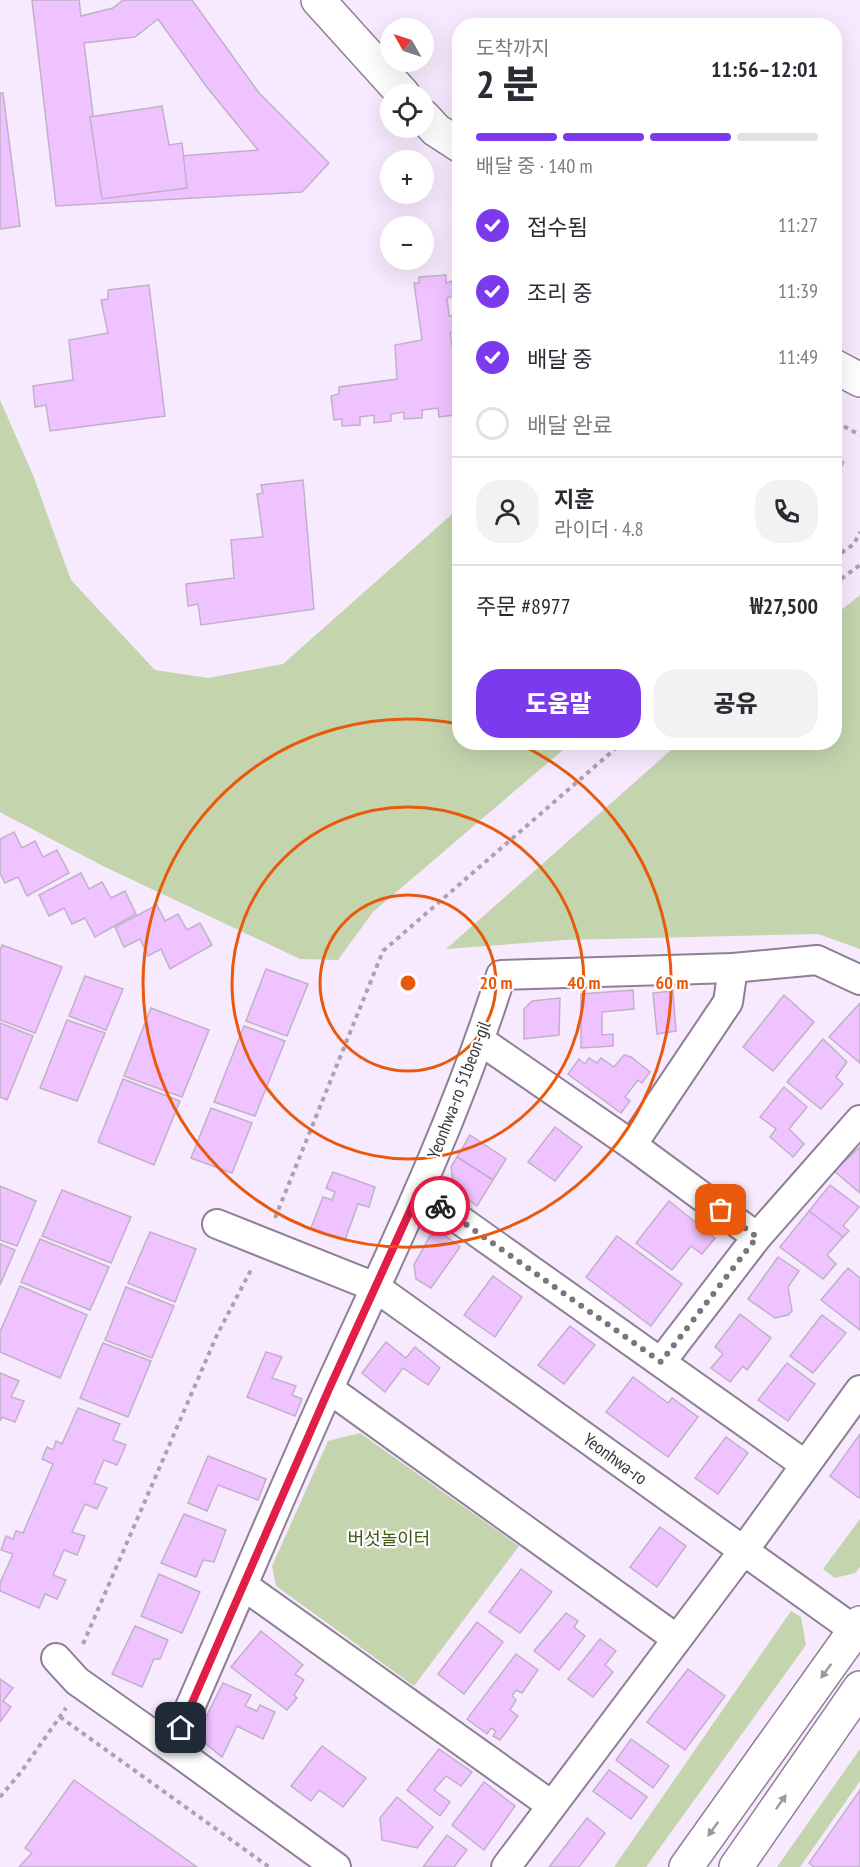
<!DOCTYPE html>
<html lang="ko">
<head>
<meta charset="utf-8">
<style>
  :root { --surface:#fff; --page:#f2f2f3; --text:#2b2b33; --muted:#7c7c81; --line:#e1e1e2; --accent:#7c3aed }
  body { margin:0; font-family:"PT Sans Narrow","Noto Sans KR",sans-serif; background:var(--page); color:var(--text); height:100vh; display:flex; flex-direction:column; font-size:22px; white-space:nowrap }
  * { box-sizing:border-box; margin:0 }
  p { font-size:20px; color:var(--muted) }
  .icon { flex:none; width:33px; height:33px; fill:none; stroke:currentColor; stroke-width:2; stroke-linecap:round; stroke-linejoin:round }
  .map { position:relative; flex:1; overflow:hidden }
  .drawer { position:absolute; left:452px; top:18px; width:390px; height:732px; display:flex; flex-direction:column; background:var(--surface); border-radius:24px; box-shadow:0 6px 24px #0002 }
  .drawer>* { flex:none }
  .needle { width:39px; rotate:309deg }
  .fabs { position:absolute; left:380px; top:18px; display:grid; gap:12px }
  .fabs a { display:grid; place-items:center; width:54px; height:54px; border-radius:50%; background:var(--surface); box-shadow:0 6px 24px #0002; font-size:30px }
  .pin { position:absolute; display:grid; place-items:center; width:51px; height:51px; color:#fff; margin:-26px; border-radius:12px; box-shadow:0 3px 9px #0006 }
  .courier { position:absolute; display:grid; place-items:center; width:60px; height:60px; margin:-30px; border:4px solid #e11d48; border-radius:50%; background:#fff; color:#222; box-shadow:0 2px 8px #0007 }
  .headline em { font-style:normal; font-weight:800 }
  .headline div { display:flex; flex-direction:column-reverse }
  .headline { display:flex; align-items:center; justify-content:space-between; height:102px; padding:0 24px }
  h1 { font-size:39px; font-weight:800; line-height:45px }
  .bar { display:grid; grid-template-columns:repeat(4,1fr); gap:9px 6px; align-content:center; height:72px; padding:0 24px }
  .bar i { height:8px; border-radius:4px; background:var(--line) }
  .bar .current { background:var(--accent) }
  .bar p { grid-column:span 4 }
  .line { display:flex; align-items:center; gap:15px; padding:0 24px; border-top:2px solid var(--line) }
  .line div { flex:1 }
  .round { display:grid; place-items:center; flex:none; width:63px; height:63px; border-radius:24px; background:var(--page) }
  ol { padding:0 24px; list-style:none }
  li { display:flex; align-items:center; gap:18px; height:66px }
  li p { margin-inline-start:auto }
  li .icon { padding:6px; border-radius:50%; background:var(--accent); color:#fff; stroke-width:4 }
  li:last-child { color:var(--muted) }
  li i { width:33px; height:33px; border:3px solid var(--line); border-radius:50% }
  .cta { display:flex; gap:12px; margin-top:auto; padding:12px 24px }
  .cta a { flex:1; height:69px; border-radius:24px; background:var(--accent); color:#fff; font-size:24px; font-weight:800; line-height:69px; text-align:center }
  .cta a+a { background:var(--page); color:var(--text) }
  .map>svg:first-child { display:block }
  .green { fill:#c4d5ae }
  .building { fill:#efc3ff; stroke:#c1b0c8; stroke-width:1.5; fill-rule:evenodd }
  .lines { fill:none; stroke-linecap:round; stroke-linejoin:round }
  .street-casing { stroke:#8f7f96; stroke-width:32 }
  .secondary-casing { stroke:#8f7f96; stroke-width:36 }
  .path { stroke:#aca1b1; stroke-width:4; stroke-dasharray:4.5 4.5; stroke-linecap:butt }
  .street { stroke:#fff; stroke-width:28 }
  .secondary { stroke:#fff; stroke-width:33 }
  .oneway { fill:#9c999e }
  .done { stroke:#7c7380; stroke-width:6; stroke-dasharray:0 10.8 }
  .route { stroke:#e11d48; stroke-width:8 }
  .ring { fill:none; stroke:#e8590c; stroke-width:3 }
  .labels { text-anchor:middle; stroke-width:4.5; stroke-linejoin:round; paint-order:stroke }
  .street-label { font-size:18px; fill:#3a333c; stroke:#fdfdfd }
  .park-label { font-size:18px; fill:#415915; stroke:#fdfdfd }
  .centre { fill:#e8590c; stroke:#fdfdfd; stroke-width:3 }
  .ring-label { font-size:18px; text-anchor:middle; font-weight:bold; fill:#e8590c; stroke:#fdfdfd; stroke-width:4.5; stroke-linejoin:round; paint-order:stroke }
</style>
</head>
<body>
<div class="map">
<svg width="860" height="1867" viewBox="0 0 860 1867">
  <rect width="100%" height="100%" fill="#f8eafe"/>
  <g class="green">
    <polygon points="0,400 33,475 71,580 155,670 208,678 283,664 459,508 459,742 571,743 373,912 338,960 300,959 103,866 7,816 0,812"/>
    <polygon points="860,595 860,949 818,934 565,940 446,949 679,743 834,742 834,616"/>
    <polygon points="360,1433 519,1546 414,1686 276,1586 272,1566 328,1441"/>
    <polygon points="860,1519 860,1567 855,1573 835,1578 823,1569"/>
    <polygon points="791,1611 801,1617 806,1645 646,1867 614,1867"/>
    <polygon points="860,1749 860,1781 800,1867 777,1867"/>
  </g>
  <g class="building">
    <path d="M32,0H79L81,16L113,8L123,0H192L259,93L329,163L302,192L56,206ZM158,19L206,86L258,150L99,162L84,43L135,37Z"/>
    <polygon points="0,93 3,93 20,226 0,229"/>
    <polygon points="162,106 169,145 182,143 187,188 102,199 90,117"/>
    <polygon points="446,275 446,283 452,281 454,296 447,298 449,316 455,315 457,331 450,333 452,346 459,345 459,363 453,364 454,382 459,381 459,406 455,407 454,415 439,417 438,408 422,410 422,418 404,419 404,412 391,414 391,421 374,423 374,415 360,417 360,425 342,426 342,419 334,420 331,396 339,394 339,387 397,379 395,345 422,340 414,283 419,283 419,277"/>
    <polygon points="149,285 165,416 50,431 46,405 35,407 33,386 73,380 69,340 108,333 101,300 108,299 108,290"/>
    <polygon points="834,457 844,462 834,482"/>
    <polygon points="303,480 314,609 201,625 198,604 188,606 186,584 234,578 231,540 263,537 257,494 263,493 261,485"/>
    <polygon points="14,832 22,848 35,841 43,857 57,850 69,873 27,896 18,877 5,883 0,873 0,839"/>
    <polygon points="81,873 89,889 102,882 111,898 125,891 136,914 95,937 85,918 72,924 64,908 49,916 39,895"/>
    <polygon points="157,905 165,921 178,914 187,930 200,923 212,945 170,969 161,949 148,956 140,939 124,947 115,927"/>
    <polygon points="2,945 62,967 35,1033 0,1020 0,951"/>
    <polygon points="266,969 308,984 287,1036 246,1021"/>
    <polygon points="85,976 123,989 106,1030 69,1016"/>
    <polygon points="633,990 634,1009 602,1012 602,1035 613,1034 613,1046 581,1048 581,994"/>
    <polygon points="673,991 676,1031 657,1034 653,993"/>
    <polygon points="784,995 814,1022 773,1071 743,1047"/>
    <polygon points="560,998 559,1035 524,1039 524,1009 532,1001"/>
    <polygon points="860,1003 860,1063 829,1037"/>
    <polygon points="151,1008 209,1030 182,1097 124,1076"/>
    <polygon points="67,1020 105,1033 77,1101 40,1088"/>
    <polygon points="0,1023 33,1036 7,1100 0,1097"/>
    <polygon points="244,1026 285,1041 255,1116 214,1102"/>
    <polygon points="823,1039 847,1062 836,1077 843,1084 821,1109 787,1082"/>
    <polygon points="624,1055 631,1057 650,1072 642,1083 638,1080 625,1097 630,1101 621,1113 568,1074 579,1059 585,1064 589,1058 597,1063 601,1058 614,1067"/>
    <polygon points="123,1079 180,1101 154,1165 98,1142"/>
    <polygon points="784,1087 807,1107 789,1129 804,1144 793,1157 770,1137 776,1129 760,1117"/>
    <polygon points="211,1108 252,1123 232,1173 191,1158"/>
    <polygon points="555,1127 582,1147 555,1181 528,1162"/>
    <polygon points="470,1135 506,1159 493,1180 457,1157"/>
    <polygon points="860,1147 860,1193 834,1171"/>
    <polygon points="457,1157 493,1180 477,1206 454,1189 451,1167"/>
    <polygon points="333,1172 375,1187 369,1207 358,1204 345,1240 311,1228 323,1197 332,1200 335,1192 326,1188"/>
    <polygon points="830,1185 859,1207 843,1226 849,1231 843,1237 809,1211"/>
    <polygon points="0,1186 36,1201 17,1246 0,1240"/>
    <polygon points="62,1190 131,1217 111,1263 42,1236"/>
    <polygon points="669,1201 715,1238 702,1254 691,1246 672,1270 636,1243"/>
    <polygon points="809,1211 843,1237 827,1255 836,1264 823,1279 780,1247"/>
    <polygon points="150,1232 196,1249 175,1302 128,1283"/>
    <polygon points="443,1234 460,1247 431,1288 416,1279 414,1265 430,1236"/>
    <polygon points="617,1236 682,1284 651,1326 586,1277"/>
    <polygon points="40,1239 109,1267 90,1310 21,1282"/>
    <polygon points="0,1244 15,1250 0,1285"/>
    <polygon points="778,1257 799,1271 788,1287 792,1311 788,1315 775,1318 748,1299"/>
    <polygon points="848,1268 860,1278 860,1330 821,1300"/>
    <polygon points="493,1276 522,1297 495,1337 464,1315"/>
    <polygon points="20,1286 87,1315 60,1378 0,1352 0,1332"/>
    <polygon points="126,1287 174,1306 152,1358 105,1340"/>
    <polygon points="740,1314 771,1338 747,1370 743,1366 730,1382 711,1368 723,1354 715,1347"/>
    <polygon points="822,1315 846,1333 813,1373 790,1356"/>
    <polygon points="570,1326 595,1345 564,1384 538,1365"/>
    <polygon points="386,1342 406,1358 415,1347 440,1368 428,1385 403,1368 385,1392 362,1373"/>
    <polygon points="103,1343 151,1361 128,1417 80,1398"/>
    <polygon points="266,1352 282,1357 272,1378 296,1386 292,1395 302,1399 295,1416 247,1397"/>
    <polygon points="787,1363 815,1384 788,1421 758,1400"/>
    <polygon points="0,1373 19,1381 11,1397 24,1401 15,1422 2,1417 0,1421"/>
    <polygon points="633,1377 668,1403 672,1398 698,1417 668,1457 606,1412"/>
    <polygon points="78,1408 120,1424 113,1440 126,1445 117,1465 104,1460 94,1483 107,1488 97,1509 85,1504 72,1532 85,1536 77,1555 64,1550 53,1575 66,1580 57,1599 45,1594 39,1608 0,1591 0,1583 13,1554 1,1550 6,1536 13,1539 16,1531 23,1533 53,1464 42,1459 47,1447 53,1450 56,1441 62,1444"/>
    <polygon points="860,1434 860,1497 859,1498 830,1476"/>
    <polygon points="726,1437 748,1453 718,1494 695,1478"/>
    <polygon points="208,1456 266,1479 258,1500 218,1485 207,1511 188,1503"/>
    <polygon points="184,1514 226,1530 214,1562 203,1560 196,1577 161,1563"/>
    <polygon points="660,1527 686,1546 657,1587 630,1567"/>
    <polygon points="521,1569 552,1592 520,1633 489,1612"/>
    <polygon points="159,1574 200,1592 182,1633 141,1616"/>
    <polygon points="566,1613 578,1621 574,1627 585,1636 559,1670 534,1651"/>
    <polygon points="477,1622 503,1642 464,1694 438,1674"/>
    <polygon points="135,1626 168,1640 160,1659 154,1659 142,1687 112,1674"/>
    <polygon points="261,1631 303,1665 295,1674 304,1680 294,1695 297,1698 287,1710 231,1667"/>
    <polygon points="600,1639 616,1651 605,1665 613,1672 593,1697 568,1679"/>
    <polygon points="516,1654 538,1670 522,1693 516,1690 512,1696 516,1700 510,1710 518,1716 500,1740 493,1736 496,1731 491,1728 487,1734 467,1719"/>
    <polygon points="688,1669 725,1696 685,1750 647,1722"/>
    <polygon points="0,1679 13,1688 3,1701 11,1707 0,1722"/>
    <polygon points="223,1683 251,1695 245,1706 257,1711 260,1705 275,1712 263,1739 237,1726 222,1757 205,1743 201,1727"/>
    <polygon points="631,1739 669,1766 653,1788 616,1760"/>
    <polygon points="322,1746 366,1778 343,1807 319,1790 311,1801 291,1786"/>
    <polygon points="439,1749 472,1772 461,1786 446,1776 434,1790 450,1802 440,1816 407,1790"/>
    <polygon points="609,1770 647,1797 631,1819 593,1791"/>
    <polygon points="74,1780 197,1867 19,1867 32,1853 25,1848"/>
    <polygon points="484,1782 515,1806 484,1850 452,1825"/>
    <polygon points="860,1790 860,1867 814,1867 809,1863"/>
    <polygon points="397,1797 433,1827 417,1848 382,1840 380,1818"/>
    <polygon points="587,1818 605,1833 579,1867 549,1867"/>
    <polygon points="447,1835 467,1850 454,1867 423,1867"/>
  </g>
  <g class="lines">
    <defs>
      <g id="street">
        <polyline points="481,1041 632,1145 757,1237"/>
        <polyline points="632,1145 728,1002 733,968"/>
        <polyline points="419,1191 804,1464"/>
        <polyline points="217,1224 375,1287 860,1634"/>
        <polyline points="661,1362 757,1237 860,1120"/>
        <polyline points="329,1389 677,1639"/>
        <polyline points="244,1586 551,1805"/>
        <polyline points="56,1658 77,1681 172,1748"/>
        <path d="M336,1867L172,1748C226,1627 276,1505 330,1386C392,1251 457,1117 501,975L733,968L817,960L860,980"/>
        <polyline points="506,1867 744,1550 860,1390"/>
      </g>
      <g id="secondary">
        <polyline points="318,0 403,94"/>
        <polyline points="423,116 436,130 459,145"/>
        <polyline points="834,366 860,380"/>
        <polyline points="686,1867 860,1623"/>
        <polyline points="736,1867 860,1688"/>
      </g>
    </defs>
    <use href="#street" class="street-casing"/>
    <use href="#secondary" class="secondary-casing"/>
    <g class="path">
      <polyline points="836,422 860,435"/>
      <polyline points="834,558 854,544 860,532"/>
      <polyline points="834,584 860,565"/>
      <polyline points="275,1218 383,951 623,742"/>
      <polyline points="83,1644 217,1335 252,1268"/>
      <polyline points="60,1717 269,1867"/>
      <polyline points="0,1797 21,1772 66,1708"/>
    </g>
    <use href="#street" class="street"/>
    <use href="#secondary" class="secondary"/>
  </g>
  <defs><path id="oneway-solid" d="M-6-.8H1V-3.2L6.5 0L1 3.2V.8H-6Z" transform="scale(1.5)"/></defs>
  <g class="oneway">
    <use href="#oneway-solid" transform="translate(826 1671) rotate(126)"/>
    <use href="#oneway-solid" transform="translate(781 1802) rotate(-55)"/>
    <use href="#oneway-solid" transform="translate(713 1829) rotate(126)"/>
  </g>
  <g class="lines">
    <polyline class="done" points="440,1206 661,1362 757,1237 721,1210"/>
    <polyline class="route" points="181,1728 329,1389 419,1191 440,1206"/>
  </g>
  <g class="ring">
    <circle cx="408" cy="983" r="88"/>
    <circle cx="408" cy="983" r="176"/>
    <path d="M517 743A264 264 0 1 1 458 724"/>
  </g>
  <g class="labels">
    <g class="street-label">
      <text transform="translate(459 1090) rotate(-69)" y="6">Yeonhwa-ro 51beon-gil</text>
      <text transform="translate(615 1459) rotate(36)" y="6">Yeonhwa-ro</text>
    </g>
    <g class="park-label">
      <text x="389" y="1545">버섯놀이터</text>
    </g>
  </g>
  <circle cx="408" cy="983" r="9" class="centre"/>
  <g class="ring-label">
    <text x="496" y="989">20 m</text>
    <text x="584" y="989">40 m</text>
    <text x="672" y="989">60 m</text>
  </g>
</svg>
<div class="fabs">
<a><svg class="needle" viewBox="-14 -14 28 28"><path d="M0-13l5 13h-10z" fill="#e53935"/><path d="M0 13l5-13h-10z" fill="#7c7c81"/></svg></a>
<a><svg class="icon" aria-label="locate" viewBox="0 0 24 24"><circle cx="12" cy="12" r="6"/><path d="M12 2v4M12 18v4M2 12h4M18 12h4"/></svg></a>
<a>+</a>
<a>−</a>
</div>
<div class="pin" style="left:721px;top:1210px;background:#ea580c"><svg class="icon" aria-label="bag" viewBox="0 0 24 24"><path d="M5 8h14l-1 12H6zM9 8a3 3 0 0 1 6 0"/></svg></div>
<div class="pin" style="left:181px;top:1728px;background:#1f2937"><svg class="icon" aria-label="home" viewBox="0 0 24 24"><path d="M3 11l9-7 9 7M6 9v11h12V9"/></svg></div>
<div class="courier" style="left:440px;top:1206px"><svg class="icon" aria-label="bike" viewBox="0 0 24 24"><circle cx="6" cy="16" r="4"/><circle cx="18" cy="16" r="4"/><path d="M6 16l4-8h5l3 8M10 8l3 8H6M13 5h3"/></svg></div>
<section class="drawer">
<div class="headline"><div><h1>2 분</h1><p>도착까지</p></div><em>11:56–12:01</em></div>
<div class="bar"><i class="current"></i><i class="current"></i><i class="current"></i><i></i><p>배달 중 · 140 m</p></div>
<ol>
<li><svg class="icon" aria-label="check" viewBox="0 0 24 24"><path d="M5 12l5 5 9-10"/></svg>접수됨<p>11:27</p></li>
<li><svg class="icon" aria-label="check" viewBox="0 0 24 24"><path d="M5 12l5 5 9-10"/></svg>조리 중<p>11:39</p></li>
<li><svg class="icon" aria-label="check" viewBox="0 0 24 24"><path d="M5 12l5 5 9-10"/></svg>배달 중<p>11:49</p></li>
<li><i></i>배달 완료</li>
</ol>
<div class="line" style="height:108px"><a class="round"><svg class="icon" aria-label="person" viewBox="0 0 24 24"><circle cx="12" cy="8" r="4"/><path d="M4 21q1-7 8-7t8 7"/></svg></a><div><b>지훈</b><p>라이더 · 4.8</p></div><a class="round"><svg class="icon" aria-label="phone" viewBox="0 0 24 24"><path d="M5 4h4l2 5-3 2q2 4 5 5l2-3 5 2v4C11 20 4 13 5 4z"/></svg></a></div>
<div class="line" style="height:78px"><div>주문 #8977</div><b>₩27,500</b></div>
<div class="cta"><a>도움말</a><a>공유</a></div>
</section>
</div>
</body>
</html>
